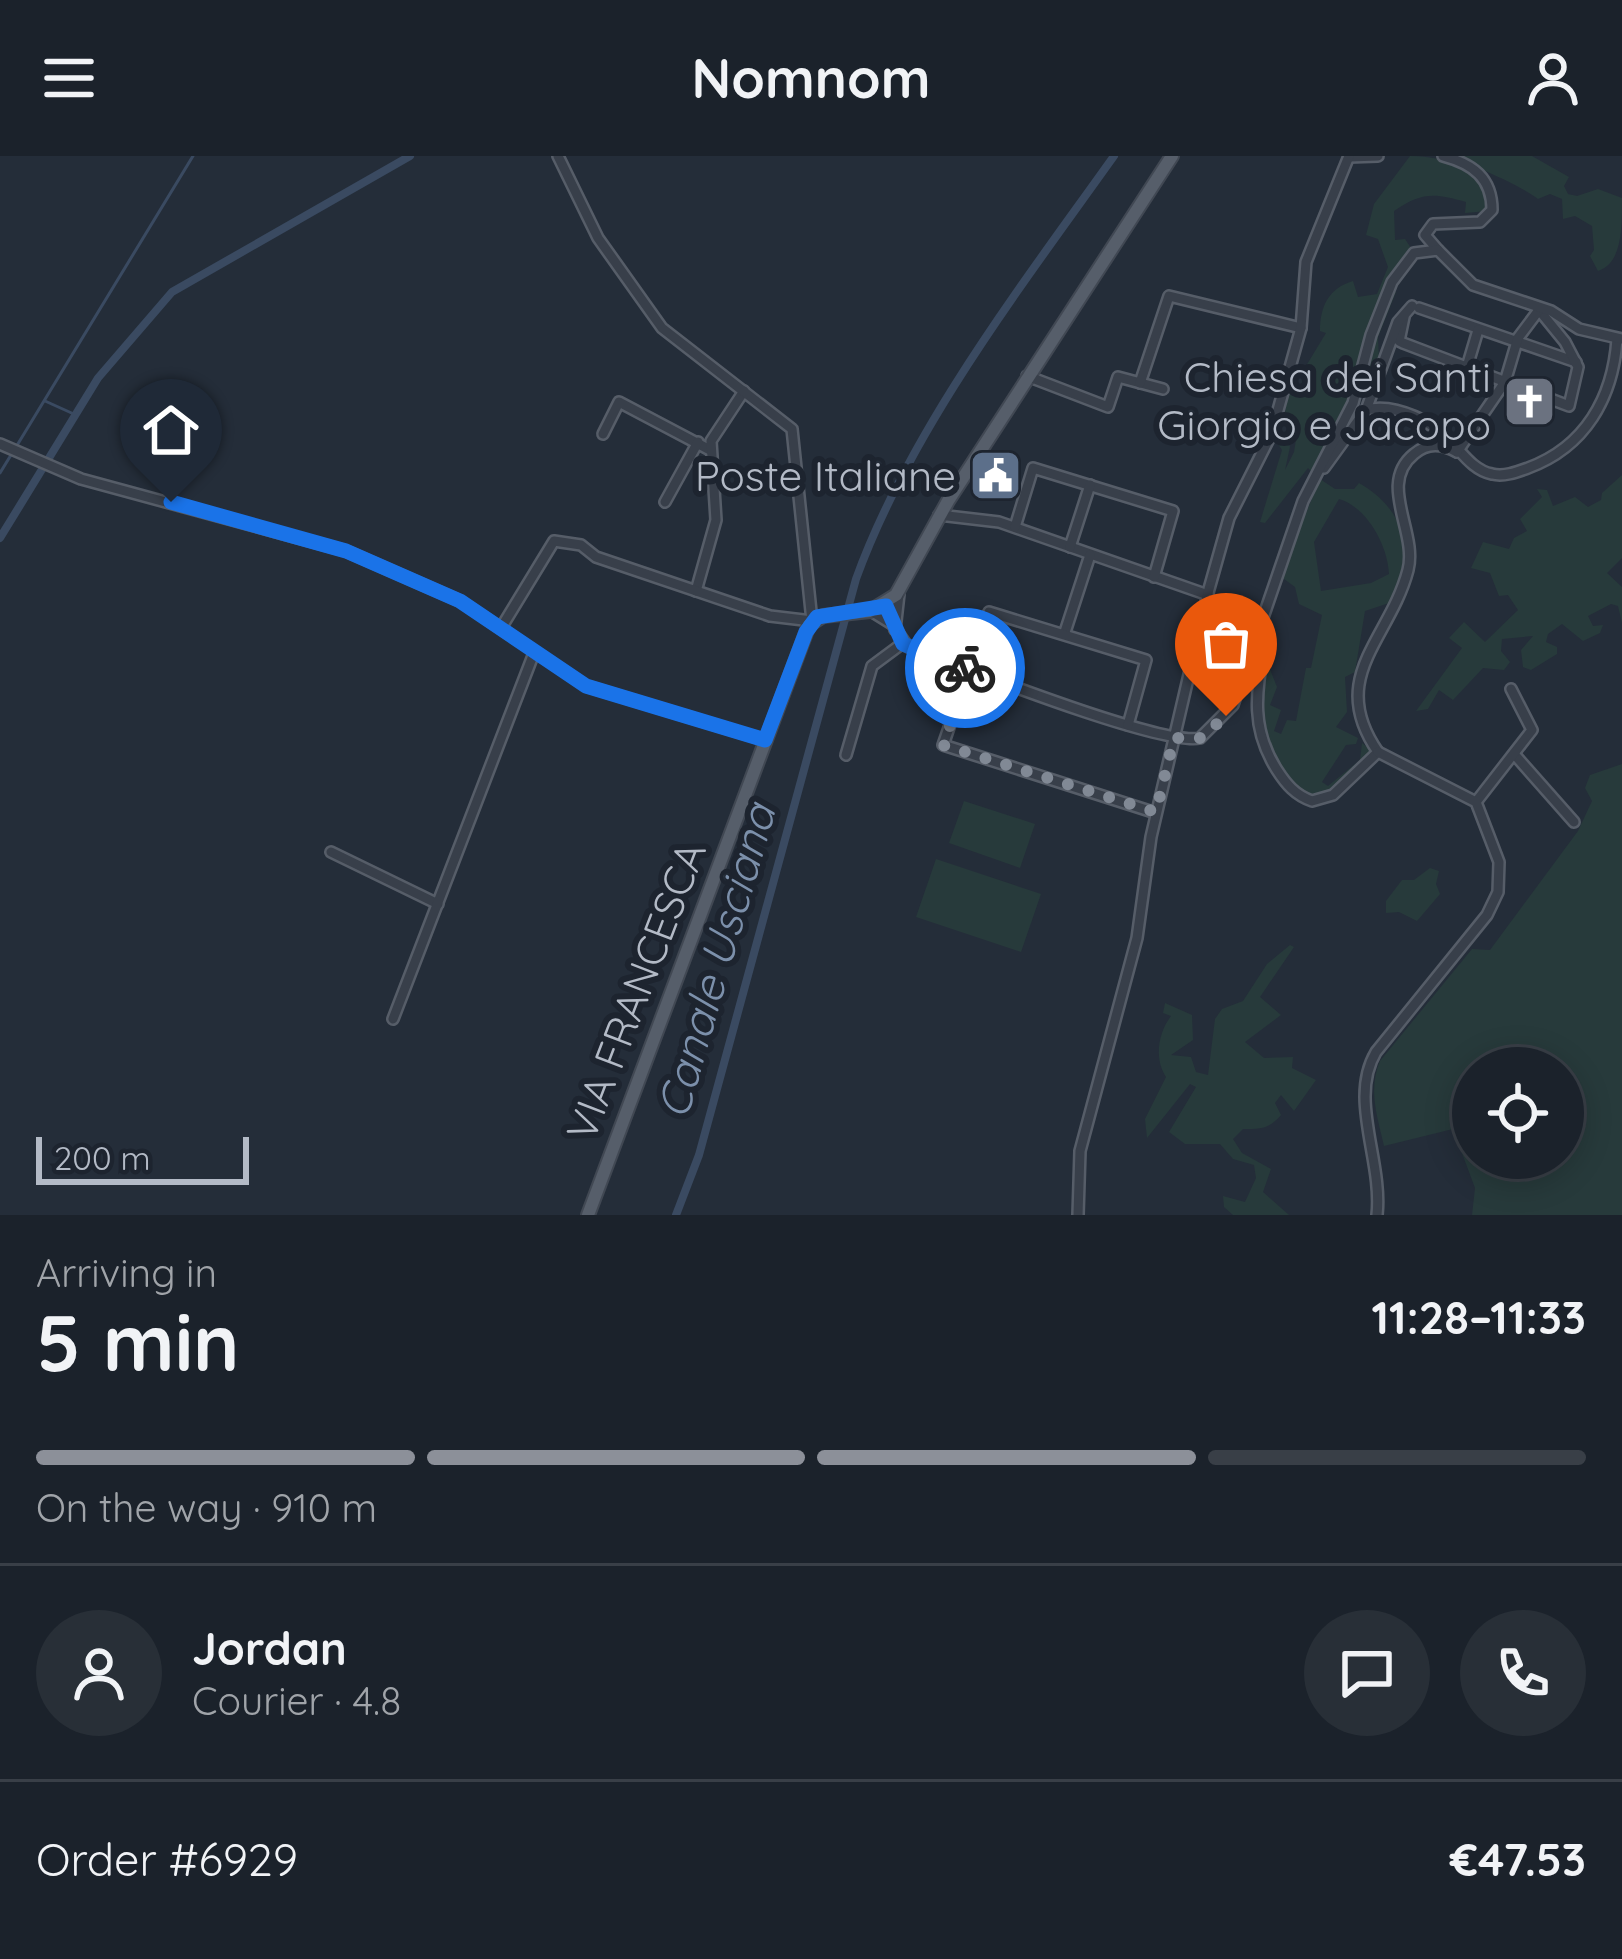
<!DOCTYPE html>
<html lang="en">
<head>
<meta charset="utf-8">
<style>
  :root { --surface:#1b222b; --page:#282f37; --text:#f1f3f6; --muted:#a0a4a9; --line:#393f47; --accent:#8c9099 }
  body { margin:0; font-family:Quicksand,sans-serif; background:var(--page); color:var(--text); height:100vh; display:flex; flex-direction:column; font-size:45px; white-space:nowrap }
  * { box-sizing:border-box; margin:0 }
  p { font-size:39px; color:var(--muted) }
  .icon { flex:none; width:66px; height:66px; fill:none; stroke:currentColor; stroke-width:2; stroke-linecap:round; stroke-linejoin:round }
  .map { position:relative; height:1059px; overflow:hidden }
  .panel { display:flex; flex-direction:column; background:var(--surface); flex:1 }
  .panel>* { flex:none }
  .controls { position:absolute; left:1452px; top:891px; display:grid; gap:24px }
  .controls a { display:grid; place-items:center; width:132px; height:132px; border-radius:50%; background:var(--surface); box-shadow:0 6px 30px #0003,0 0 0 3px var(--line); font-size:60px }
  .scale { position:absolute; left:36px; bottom:30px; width:213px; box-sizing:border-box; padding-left:12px; border:6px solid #b3bac6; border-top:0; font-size:33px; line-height:42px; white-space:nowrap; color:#b3bac6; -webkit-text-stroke:9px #1d242f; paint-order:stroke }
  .pin { position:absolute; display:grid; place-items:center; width:102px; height:102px; color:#fff; margin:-123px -51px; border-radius:50% 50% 50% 0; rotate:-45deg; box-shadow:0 0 12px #0007 }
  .pin .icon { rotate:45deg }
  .courier { position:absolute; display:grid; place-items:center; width:120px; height:120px; margin:-60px; border:9px solid #1a73e8; border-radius:50%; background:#fff; color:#222; box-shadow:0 3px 15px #0007 }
  .head em { font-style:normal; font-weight:800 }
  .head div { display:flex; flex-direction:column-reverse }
  .head { display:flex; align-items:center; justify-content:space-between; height:204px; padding:0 36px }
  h1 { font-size:78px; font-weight:800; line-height:90px }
  .bar { display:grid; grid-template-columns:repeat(4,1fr); gap:18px 12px; align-content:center; height:144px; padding:0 36px }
  .bar i { height:15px; border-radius:9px; background:var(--line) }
  .bar .active { background:var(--accent) }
  .bar p { grid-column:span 4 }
  .line { display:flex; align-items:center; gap:30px; padding:0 36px; border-top:3px solid var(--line) }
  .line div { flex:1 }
  .round { display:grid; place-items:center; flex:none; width:126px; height:126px; border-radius:63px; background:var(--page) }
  header { display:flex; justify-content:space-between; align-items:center; height:156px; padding:0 36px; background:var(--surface); font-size:54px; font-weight:800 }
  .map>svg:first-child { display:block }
  .green { fill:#273a3b; fill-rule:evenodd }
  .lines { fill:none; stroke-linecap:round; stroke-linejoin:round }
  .stream { stroke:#3a4a61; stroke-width:3 }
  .canal { stroke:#3a4a61; stroke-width:8 }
  .minor-casing { stroke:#565d68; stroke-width:14 }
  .major-casing { stroke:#414853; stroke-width:16 }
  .minor { stroke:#383f4a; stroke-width:9 }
  .major { stroke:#565e6a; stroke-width:12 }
  .done { stroke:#818995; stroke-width:12; stroke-dasharray:0 21.6 }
  .route { stroke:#1a73e8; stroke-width:15 }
  .labels { text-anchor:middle; stroke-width:12; stroke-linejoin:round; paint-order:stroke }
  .poi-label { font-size:42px; fill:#b3bac6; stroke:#1d242f; text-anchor:end }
  .street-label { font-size:42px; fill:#b3bac6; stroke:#1d242f }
  .water-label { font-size:45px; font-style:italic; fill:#7c90ab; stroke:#1d242f }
</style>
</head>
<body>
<header><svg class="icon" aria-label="menu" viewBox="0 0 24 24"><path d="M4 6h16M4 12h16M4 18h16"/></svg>Nomnom<svg class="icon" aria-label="person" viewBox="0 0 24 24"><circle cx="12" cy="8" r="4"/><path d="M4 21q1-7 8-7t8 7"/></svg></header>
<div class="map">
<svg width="1622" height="1059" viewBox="0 0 1622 1059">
  <rect width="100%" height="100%" fill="#242d39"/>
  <g class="green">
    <path d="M1410,0C1449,0 1485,15 1488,55L1465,57L1466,46C1434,37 1422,36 1394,55L1395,84L1405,83L1413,95L1388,129L1396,136L1378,181L1379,205L1369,239L1357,232L1312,316L1308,312L1265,367L1260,366L1282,294L1276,285L1286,275L1290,291L1285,314L1294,296L1299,265L1295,262L1283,270L1289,229L1299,234L1306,210L1326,177L1320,175C1320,150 1329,132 1353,125L1358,141L1377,138L1388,111L1378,83L1366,79L1374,48Z"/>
    <path d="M1448,0H1532L1569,21L1564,30L1568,38L1577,40L1598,33L1622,42C1622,74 1622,107 1598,115L1590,100L1594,94L1592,70L1575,60L1563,63L1562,43L1550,38L1538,43C1522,30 1473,9 1448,0Z"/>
    <polygon points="1622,319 1622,402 1607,417 1622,431 1622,467 1618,450 1611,448 1588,460 1593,470 1603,469 1600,477 1583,485 1562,468 1548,478 1546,486 1557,491 1557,498 1531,514 1523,511 1521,494 1533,480 1502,483 1501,495 1510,506 1504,514 1483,512 1453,544 1439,534 1428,553 1416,555 1462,492 1449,482 1464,466 1485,486 1518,454 1508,439 1499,440 1490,417 1471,412 1483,386 1509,393 1514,382 1527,375 1520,363 1542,341 1537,333 1547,334 1553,350 1575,341 1588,351 1601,344 1602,337"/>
    <path d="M1320,323L1335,333H1354L1359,327C1407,354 1417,401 1389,447L1365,455L1355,516L1345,521L1347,556L1336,571L1358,582L1356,588L1346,589L1322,626L1328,630L1360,604L1362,587L1371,594L1369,599L1333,634L1311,642C1274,620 1240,549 1269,511L1277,531L1270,549L1281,554L1274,575L1281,578L1287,564L1296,565L1306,512H1311L1322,459L1299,448L1295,431L1280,420ZM1339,343C1367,351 1388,390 1389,418L1371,427L1321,435L1314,386Z"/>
    <path d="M1622,608V1059H1472L1475,1032L1453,973L1384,990C1377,959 1368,934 1380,905L1472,793L1490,794L1578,675L1592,645L1585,632L1590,619ZM1563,912V1002H1473V912Z"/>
    <polygon points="964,645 1035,668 1020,712 949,687"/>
    <polygon points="936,703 1041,738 1021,796 916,761"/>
    <polygon points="1430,712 1439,715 1436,728 1440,738 1417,765 1399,756 1386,757 1386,745 1402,724 1414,724"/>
    <path d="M1290,789L1294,791L1260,841L1281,859L1245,886L1264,902L1293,901L1292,912L1316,924L1294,955L1281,939L1275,947L1281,959C1269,973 1261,973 1243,973L1233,983L1242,997L1271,1013L1263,1036L1289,1059H1233L1224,1051L1223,1040L1245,1046L1256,1022L1254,1009L1233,1003L1220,988H1185L1169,976L1196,931L1190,928L1147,982L1145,963L1166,921C1154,903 1158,877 1171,860L1163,857L1165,847L1192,859L1193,884L1171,899L1191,901L1196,916L1208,919L1215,863L1222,853L1243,845L1267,808Z"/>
  </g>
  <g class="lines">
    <g class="stream">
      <polyline points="45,245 76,259"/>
      <polyline points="16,291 193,0"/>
      <polyline points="0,317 11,299"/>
    </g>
    <g class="canal">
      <polyline points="0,382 98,222 172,136 410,0"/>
      <path d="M676,1059L699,999L856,423C910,274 1022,129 1114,0"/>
    </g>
    <defs>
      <g id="minor">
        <polyline points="1349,1 1378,0"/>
        <path d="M1438,94L1425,79L1433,68L1480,66L1492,54C1492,22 1473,8 1443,0"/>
        <polyline points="1419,152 1576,206"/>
        <polyline points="1404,161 1399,185 1403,187 1569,250 1578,211 1565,186 1539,154"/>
        <polyline points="1467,211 1478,174"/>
        <polyline points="1027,220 1108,251 1118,221 1163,233"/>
        <polyline points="1140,227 1169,140 1301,172"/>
        <path d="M1366,254C1395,246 1437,267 1456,291C1465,301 1476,315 1492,318C1504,321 1517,316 1528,312C1585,291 1613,242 1617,183"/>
        <polyline points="603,278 619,246 710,294"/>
        <polyline points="0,288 81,323 346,395 460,445 586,530 765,584"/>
        <polyline points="1457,296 1505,226 1518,182 1539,154"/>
        <polyline points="1324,312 1366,254 1398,166 1412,150"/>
        <polyline points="665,346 698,286"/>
        <polyline points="939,359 999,366 1208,439"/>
        <polyline points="1015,371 1033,312 1173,355 1154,421"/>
        <polyline points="1070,391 1090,329"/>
        <polyline points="696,435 716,364 711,285 744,235"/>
        <path d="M871,455L892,468L908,491C957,509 1162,591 1200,582L1233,549L1303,345L1353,247L1371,179L1392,126L1414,97L1438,94L1473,129L1551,155L1579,173L1622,183"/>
        <polyline points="501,472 554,385 581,389 596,401 770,460 812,465 792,273 662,172 598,82 558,0"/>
        <path d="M1258,473L1265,485C1257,534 1249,570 1277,614C1286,628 1295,639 1312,645L1333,639L1378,596"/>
        <polyline points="895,474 899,438"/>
        <polyline points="1065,476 1090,399"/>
        <polyline points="1128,569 1146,504 989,456 943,589 1156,657"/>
        <path d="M1378,596C1326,521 1390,483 1408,414C1418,376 1377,328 1414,298C1428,286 1442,288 1457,296"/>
        <polyline points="1514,598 1574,666"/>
        <polyline points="846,599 872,510 903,487"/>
        <polyline points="1476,646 1532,574 1511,533"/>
        <polyline points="331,696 438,748"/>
        <polyline points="393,863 534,497"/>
        <polyline points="1078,1059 1080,995 1137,782 1151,681 1209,433 1229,362 1271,279 1301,172 1306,106 1349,0"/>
        <path d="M1377,1059C1383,1004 1348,943 1376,896L1487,759L1498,736L1499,706L1476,646L1378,596"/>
      </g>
      <polyline id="major" points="588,1059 809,469 823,460 870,455 896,439 948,345 1172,0"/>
    </defs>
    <use href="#minor" class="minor-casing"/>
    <use href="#major" class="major-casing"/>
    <use href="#minor" class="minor"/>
    <use href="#major" class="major"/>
  </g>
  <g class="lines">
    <polyline class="done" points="965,512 970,514 943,589 1156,656 1174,582 1200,582 1226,560"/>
    <polyline class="route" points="171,346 346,395 460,445 586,530 765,584 806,476 817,461 886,450 903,488 965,512"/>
  </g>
  <defs>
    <symbol id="church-square" viewBox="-11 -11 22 22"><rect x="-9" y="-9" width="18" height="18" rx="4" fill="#6b7280" stroke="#1d242f"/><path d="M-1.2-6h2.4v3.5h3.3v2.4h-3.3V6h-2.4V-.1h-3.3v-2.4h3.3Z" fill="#fff"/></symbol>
    <symbol id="civic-square" viewBox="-11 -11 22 22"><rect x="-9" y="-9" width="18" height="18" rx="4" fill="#5c6f8a" stroke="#1d242f"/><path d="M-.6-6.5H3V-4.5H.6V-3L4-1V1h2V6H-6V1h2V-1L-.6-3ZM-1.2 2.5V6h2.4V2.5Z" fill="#fff"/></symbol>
  </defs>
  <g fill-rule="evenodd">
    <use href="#church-square" x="1500" y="216" width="59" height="59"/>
    <use href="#civic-square" x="966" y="290" width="59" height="59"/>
  </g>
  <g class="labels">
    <g class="poi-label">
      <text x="1491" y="236">Chiesa dei Santi<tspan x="1491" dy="48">Giorgio e Jacopo</tspan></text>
      <text x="956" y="335">Poste Italiane</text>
    </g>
    <g class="street-label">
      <text transform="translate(636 835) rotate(-69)" y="15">VIA FRANCESCA</text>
    </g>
    <g class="water-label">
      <text transform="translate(716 805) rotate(-74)" y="16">Canale Usciana</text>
    </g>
  </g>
</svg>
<div class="controls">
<a><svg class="icon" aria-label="locate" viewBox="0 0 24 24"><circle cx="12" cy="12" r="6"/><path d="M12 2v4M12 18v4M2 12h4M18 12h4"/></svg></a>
</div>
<div class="scale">200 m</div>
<div class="pin" style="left:1226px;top:560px;background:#ea580c"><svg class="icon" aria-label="bag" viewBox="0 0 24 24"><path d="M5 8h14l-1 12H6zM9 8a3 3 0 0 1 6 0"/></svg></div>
<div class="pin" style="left:171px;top:346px;background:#1f2937"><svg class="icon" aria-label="home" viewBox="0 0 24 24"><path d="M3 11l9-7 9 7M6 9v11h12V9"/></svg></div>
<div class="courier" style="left:965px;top:512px"><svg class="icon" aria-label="bike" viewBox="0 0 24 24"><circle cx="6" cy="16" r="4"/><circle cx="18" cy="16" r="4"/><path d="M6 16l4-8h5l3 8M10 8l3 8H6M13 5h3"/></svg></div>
</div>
<section class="panel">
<div class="head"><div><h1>5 min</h1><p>Arriving in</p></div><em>11:28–11:33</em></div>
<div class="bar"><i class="active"></i><i class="active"></i><i class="active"></i><i></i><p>On the way · 910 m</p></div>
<div class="line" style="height:216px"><a class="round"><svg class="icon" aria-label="person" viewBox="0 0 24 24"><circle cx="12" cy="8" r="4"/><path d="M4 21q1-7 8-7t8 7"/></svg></a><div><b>Jordan</b><p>Courier · 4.8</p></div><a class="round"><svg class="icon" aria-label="chat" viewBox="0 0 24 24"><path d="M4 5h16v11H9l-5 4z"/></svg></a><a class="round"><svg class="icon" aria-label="phone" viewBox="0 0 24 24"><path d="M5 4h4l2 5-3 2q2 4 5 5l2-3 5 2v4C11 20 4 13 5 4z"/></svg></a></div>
<div class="line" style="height:156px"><div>Order #6929</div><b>€47.53</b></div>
</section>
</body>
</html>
